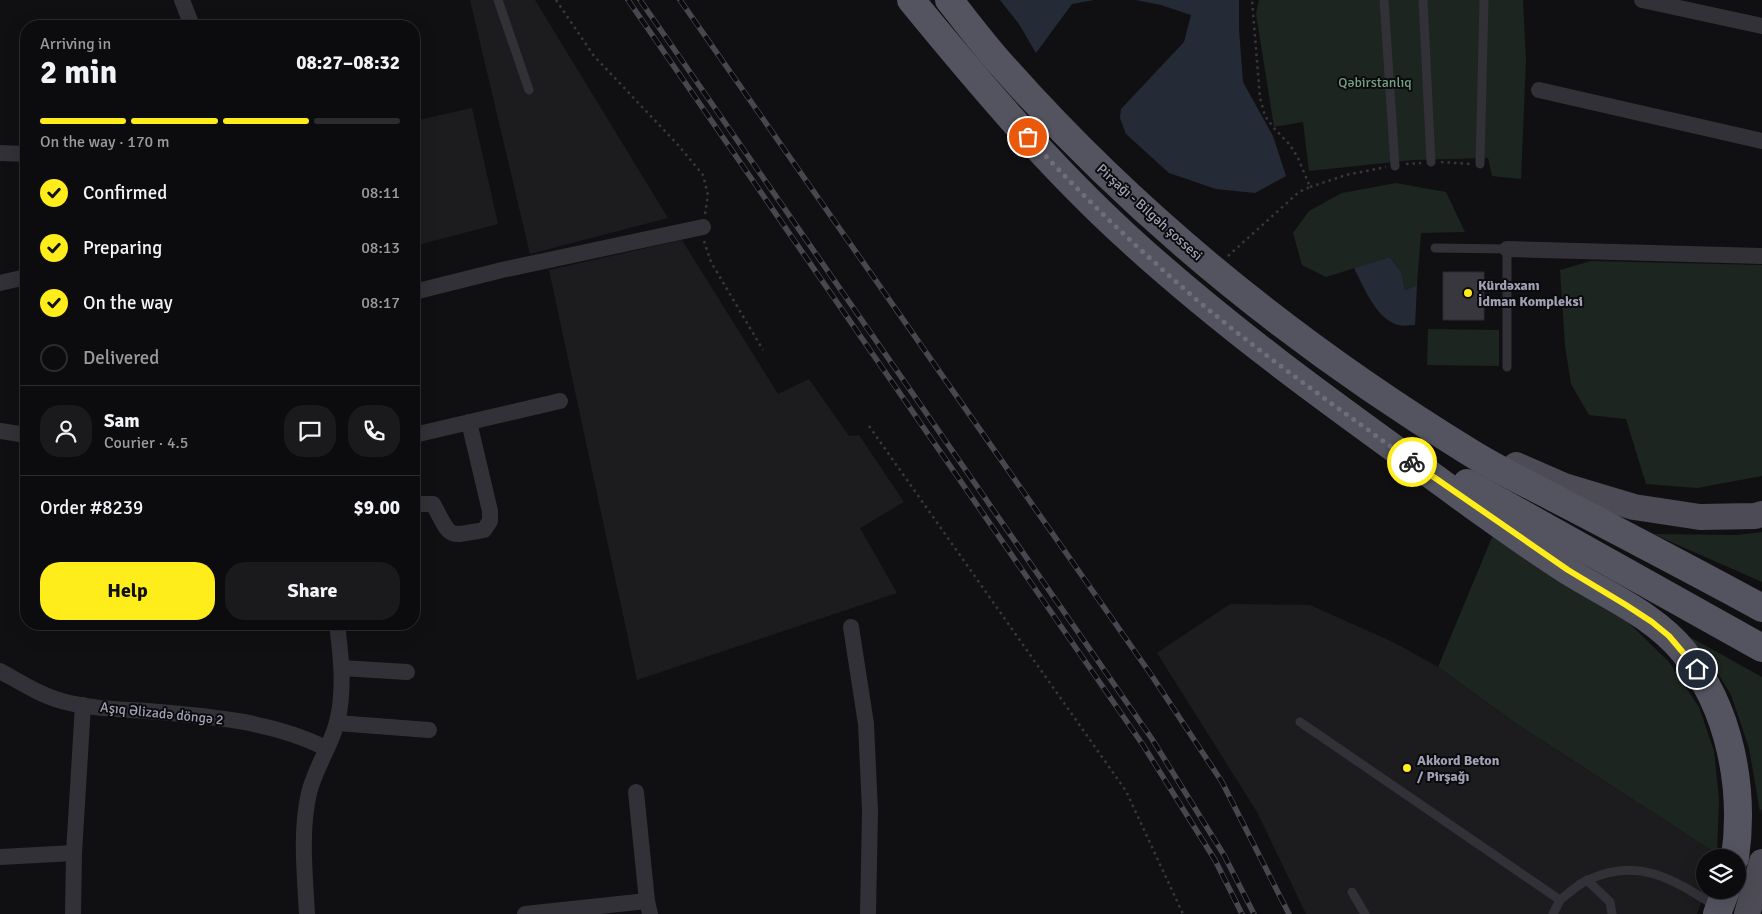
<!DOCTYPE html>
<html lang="en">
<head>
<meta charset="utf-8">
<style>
  :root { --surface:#0c0c0e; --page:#1a1a1c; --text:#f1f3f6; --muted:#9a9b9e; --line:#2c2c2e; --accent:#ffec1b }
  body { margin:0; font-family:Signika,sans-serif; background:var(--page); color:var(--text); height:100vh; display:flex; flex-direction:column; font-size:19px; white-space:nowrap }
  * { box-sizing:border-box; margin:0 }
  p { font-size:16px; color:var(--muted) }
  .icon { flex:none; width:28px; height:28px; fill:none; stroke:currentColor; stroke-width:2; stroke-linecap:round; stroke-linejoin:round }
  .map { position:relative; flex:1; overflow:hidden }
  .drawer { position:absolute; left:20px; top:20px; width:400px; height:610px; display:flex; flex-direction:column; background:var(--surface); border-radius:20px; box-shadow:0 5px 20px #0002,0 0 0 1px var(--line) }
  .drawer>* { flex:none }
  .buttons { position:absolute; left:1696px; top:849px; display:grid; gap:10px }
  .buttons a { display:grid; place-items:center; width:50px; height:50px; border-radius:50%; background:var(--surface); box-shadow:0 5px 20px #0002,0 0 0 1px var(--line); font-size:25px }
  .pin { position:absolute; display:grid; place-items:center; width:42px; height:42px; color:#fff; margin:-21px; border:2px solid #fff; border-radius:50%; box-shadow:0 1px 5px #0007 }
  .courier { position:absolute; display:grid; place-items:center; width:50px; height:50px; margin:-25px; border:4px solid #ffec1b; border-radius:50%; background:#fff; color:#222; box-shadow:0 1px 6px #0007 }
  .head em { font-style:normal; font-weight:800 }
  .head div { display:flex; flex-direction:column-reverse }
  .head { display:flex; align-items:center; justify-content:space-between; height:85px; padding:0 20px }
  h1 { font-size:32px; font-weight:800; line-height:38px }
  .bar { display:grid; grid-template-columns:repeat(4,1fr); gap:8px 5px; align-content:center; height:60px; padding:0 20px }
  .bar i { height:6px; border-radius:4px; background:var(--line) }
  .bar .active { background:var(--accent) }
  .bar p { grid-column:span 4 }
  .line { display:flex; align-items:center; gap:12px; padding:0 20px; border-top:1px solid var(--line) }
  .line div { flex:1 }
  .round { display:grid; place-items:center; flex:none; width:52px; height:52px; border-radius:20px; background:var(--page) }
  ol { padding:0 20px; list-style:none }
  li { display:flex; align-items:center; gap:15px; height:55px }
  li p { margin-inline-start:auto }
  li .icon { padding:5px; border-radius:50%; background:var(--accent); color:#111; stroke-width:4 }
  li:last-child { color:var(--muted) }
  li i { width:28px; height:28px; border:2px solid var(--line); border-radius:50% }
  .action { display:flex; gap:10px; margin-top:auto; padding:10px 20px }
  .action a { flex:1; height:58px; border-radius:20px; background:var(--accent); color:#111; font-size:20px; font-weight:800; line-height:58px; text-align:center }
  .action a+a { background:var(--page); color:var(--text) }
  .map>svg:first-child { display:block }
  .built { fill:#1c1c1f }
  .green { fill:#1c251f }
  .water { fill:#252b36 }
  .building { fill:#38373d; stroke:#2b2a2e }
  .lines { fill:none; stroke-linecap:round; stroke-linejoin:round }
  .path { stroke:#37373e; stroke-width:2.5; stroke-dasharray:2.5 4; stroke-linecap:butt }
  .service { stroke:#313137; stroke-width:9 }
  .minor { stroke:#313137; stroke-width:16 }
  .primary { stroke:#4d4c56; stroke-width:26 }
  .trunk { stroke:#545460; stroke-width:28 }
  .rail-casing { stroke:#484750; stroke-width:5.5 }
  .rail { stroke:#0b0b0d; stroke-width:4; stroke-dasharray:11; stroke-linecap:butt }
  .done { stroke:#6e6e7b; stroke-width:5; stroke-dasharray:0 9 }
  .route { stroke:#ffec1b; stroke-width:6 }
  .poi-dot { fill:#ffec1b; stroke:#0b0b0d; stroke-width:2 }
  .labels { text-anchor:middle; stroke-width:4; stroke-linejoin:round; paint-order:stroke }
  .park-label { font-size:14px; fill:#74a282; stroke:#0b0b0d }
  .street-label { font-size:14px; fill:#a0a1b4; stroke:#0b0b0d }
  .poi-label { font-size:14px; font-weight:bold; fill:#a0a1b4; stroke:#0b0b0d; text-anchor:start }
</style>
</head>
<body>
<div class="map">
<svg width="1762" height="914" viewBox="0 0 1762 914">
  <rect width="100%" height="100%" fill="#101012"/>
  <g class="built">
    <polygon points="470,0 535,0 668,218 530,254"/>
    <polygon points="472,108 498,224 414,246 414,121"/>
    <polygon points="682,240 778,394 809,379 849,436 859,435 904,502 860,528 897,593 637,680 549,270"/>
    <polygon points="1230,604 1310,605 1395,643 1438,667 1517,724 1717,854 1716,857 1705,858 1706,890 1697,914 1306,914 1257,812 1157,653"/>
  </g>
  <g class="green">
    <polygon points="1259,0 1523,0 1526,60 1521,179 1492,176 1488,158 1413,160 1309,171 1303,122 1274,127 1256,14"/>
    <polygon points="1396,183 1446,192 1465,232 1421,233 1417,285 1405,290 1402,274 1390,257 1326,277 1302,265 1293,233 1309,211 1342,193"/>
    <polygon points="1591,261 1762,265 1762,476 1697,488 1646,484 1626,419 1589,415 1571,384 1565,346 1560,270"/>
    <polygon points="1428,329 1499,330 1499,366 1427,365"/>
    <polygon points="1762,532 1762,582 1653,534 1736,535"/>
    <polygon points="1493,535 1628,622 1669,662 1699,707 1714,751 1719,799 1717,854 1517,724 1438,667"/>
    <polygon points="1688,636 1762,677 1762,808 1760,812 1749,748 1731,695 1710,660"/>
  </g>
  <g class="water">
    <polygon points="1000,0 1094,0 1072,4 1036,53 1019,24"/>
    <polygon points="1136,0 1239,0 1239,30 1243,82 1273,136 1286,176 1255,193 1216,189 1169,173 1126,134 1120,118 1121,109 1184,42 1191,15 1161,5"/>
    <path d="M1390,257L1402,274L1405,290L1417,285L1415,325C1409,325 1401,327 1395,324C1374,315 1364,287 1354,268Z"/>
  </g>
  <rect class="building" x="1443" y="272" width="41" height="48"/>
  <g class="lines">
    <g class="path">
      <polyline points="556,0 594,56 679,146 703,175 708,195 705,214"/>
      <polyline points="1441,162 1470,164"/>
      <polyline points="1406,164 1421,163"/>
      <polyline points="1310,187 1346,175 1386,167"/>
      <polyline points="704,241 711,262 763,350"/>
      <polyline points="1228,256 1299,192 1310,187 1298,158 1290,145 1273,127 1265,116 1260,98 1252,0"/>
      <polyline points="869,426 1126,791 1183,914"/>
    </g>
    <g class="service">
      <polyline points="498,0 529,90"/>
      <polyline points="1384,0 1395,166"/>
      <polyline points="1423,0 1431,162"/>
      <polyline points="1480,164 1484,0"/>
      <polyline points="1435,248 1507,249 1507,367"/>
      <path d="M1300,722L1560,900C1569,893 1578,884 1588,880C1639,856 1674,880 1717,907"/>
      <polyline points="1587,880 1610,902 1612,914"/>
      <polyline points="1352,892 1365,914"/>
      <polyline points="1553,914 1560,900"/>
    </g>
    <g class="minor">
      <polyline points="182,0 192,26"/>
      <polyline points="1642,0 1762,26"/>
      <polyline points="1539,90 1762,141"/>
      <polyline points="0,153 26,154"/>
      <polyline points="1507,249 1762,256"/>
      <polyline points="0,283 26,277"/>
      <polyline points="414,292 502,270 703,227"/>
      <polyline points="0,431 26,435"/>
      <polyline points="414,435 560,401"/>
      <path d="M414,504H433C452,538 445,537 484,530L490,521V511L469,422"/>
      <polyline points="851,627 866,724 870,811 868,914"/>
      <polyline points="342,668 407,672"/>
      <path d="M0,671C20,682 40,695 62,701C90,709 120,709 148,711C208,716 272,721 326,748"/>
      <polyline points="337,723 429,730"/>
      <polyline points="636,792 647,901"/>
      <polyline points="0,857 74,853"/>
      <polyline points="73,914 74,853 83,705"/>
      <path d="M307,914C305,874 300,832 309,793C315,768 331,746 337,722C345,690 341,656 337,624"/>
      <polyline points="525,914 647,901 650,914"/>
    </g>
    <g class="primary">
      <polyline points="1516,465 1564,486 1634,507 1700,517 1755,516 1762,514"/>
      <polyline points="1747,914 1762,862"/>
    </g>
    <g class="trunk">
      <path d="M911,0C979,83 1049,166 1128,238C1223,325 1327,400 1431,475C1476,508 1521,541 1568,571C1608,596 1654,615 1684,652C1730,708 1745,788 1735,858"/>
      <path d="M949,0C966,21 983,44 1001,64C1136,217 1298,347 1471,453C1500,471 1532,486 1562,502C1629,537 1696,572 1762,608"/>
      <polyline points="1467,483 1762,648"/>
      <polyline points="1717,914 1726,890"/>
    </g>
    <defs>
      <g id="rail">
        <polyline points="628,0 1143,745 1215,860 1242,914"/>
        <polyline points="640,0 1152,739 1224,855 1254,914"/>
        <polyline points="680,0 1152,676 1222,782 1289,914"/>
      </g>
    </defs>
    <use href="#rail" class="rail-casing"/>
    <use href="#rail" class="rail"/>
  </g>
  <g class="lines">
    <path class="done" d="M1028,137C1081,195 1138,249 1197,300C1266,358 1340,409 1412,462"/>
    <polyline class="route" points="1412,462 1568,570 1626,605 1652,622 1669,636 1697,669"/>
  </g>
  <g class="poi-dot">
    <circle cx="1468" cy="293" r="5"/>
    <circle cx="1407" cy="768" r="5"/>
  </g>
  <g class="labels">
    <g class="park-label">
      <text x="1375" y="87">Qəbirstanlıq</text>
    </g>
    <g class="street-label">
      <text transform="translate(1150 212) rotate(42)" y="5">Pirşağı - Bilgəh şossesi</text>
      <text transform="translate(162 713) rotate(6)" y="5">Aşıq Əlizadə döngə 2</text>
    </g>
    <g class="poi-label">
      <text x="1478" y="290">Kürdəxanı<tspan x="1478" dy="16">İdman Kompleksi</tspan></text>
      <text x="1417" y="765">Akkord Beton<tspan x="1417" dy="16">/ Pirşağı</tspan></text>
    </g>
  </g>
</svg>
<div class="buttons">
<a><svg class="icon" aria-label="layers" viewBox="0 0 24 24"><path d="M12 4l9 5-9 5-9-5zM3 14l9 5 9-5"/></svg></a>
</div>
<div class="pin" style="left:1028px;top:137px;background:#ea580c"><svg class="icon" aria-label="bag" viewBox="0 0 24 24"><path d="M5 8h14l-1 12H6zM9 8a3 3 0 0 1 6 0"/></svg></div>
<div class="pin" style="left:1697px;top:669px;background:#1f2937"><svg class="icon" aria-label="home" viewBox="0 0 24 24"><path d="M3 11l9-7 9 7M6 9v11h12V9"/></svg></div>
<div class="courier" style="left:1412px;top:462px"><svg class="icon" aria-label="bike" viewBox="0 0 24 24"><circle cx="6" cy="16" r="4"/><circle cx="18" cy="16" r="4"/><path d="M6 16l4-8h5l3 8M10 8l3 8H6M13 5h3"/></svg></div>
<section class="drawer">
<div class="head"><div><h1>2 min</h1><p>Arriving in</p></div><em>08:27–08:32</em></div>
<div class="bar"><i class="active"></i><i class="active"></i><i class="active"></i><i></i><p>On the way · 170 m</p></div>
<ol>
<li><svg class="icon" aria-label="check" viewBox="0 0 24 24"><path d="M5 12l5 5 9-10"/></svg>Confirmed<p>08:11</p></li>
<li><svg class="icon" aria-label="check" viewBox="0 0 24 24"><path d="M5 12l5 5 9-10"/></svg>Preparing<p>08:13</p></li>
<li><svg class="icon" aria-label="check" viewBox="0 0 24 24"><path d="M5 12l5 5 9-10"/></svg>On the way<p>08:17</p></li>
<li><i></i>Delivered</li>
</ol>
<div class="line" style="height:90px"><a class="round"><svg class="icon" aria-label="person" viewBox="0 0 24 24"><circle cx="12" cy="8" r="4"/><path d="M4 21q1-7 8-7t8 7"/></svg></a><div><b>Sam</b><p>Courier · 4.5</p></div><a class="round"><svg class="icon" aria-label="chat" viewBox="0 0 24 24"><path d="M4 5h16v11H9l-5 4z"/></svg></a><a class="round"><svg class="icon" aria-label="phone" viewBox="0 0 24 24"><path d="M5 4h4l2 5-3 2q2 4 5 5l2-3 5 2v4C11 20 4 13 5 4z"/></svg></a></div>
<div class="line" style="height:65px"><div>Order #8239</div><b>$9.00</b></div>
<div class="action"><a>Help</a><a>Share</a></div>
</section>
</div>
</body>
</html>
